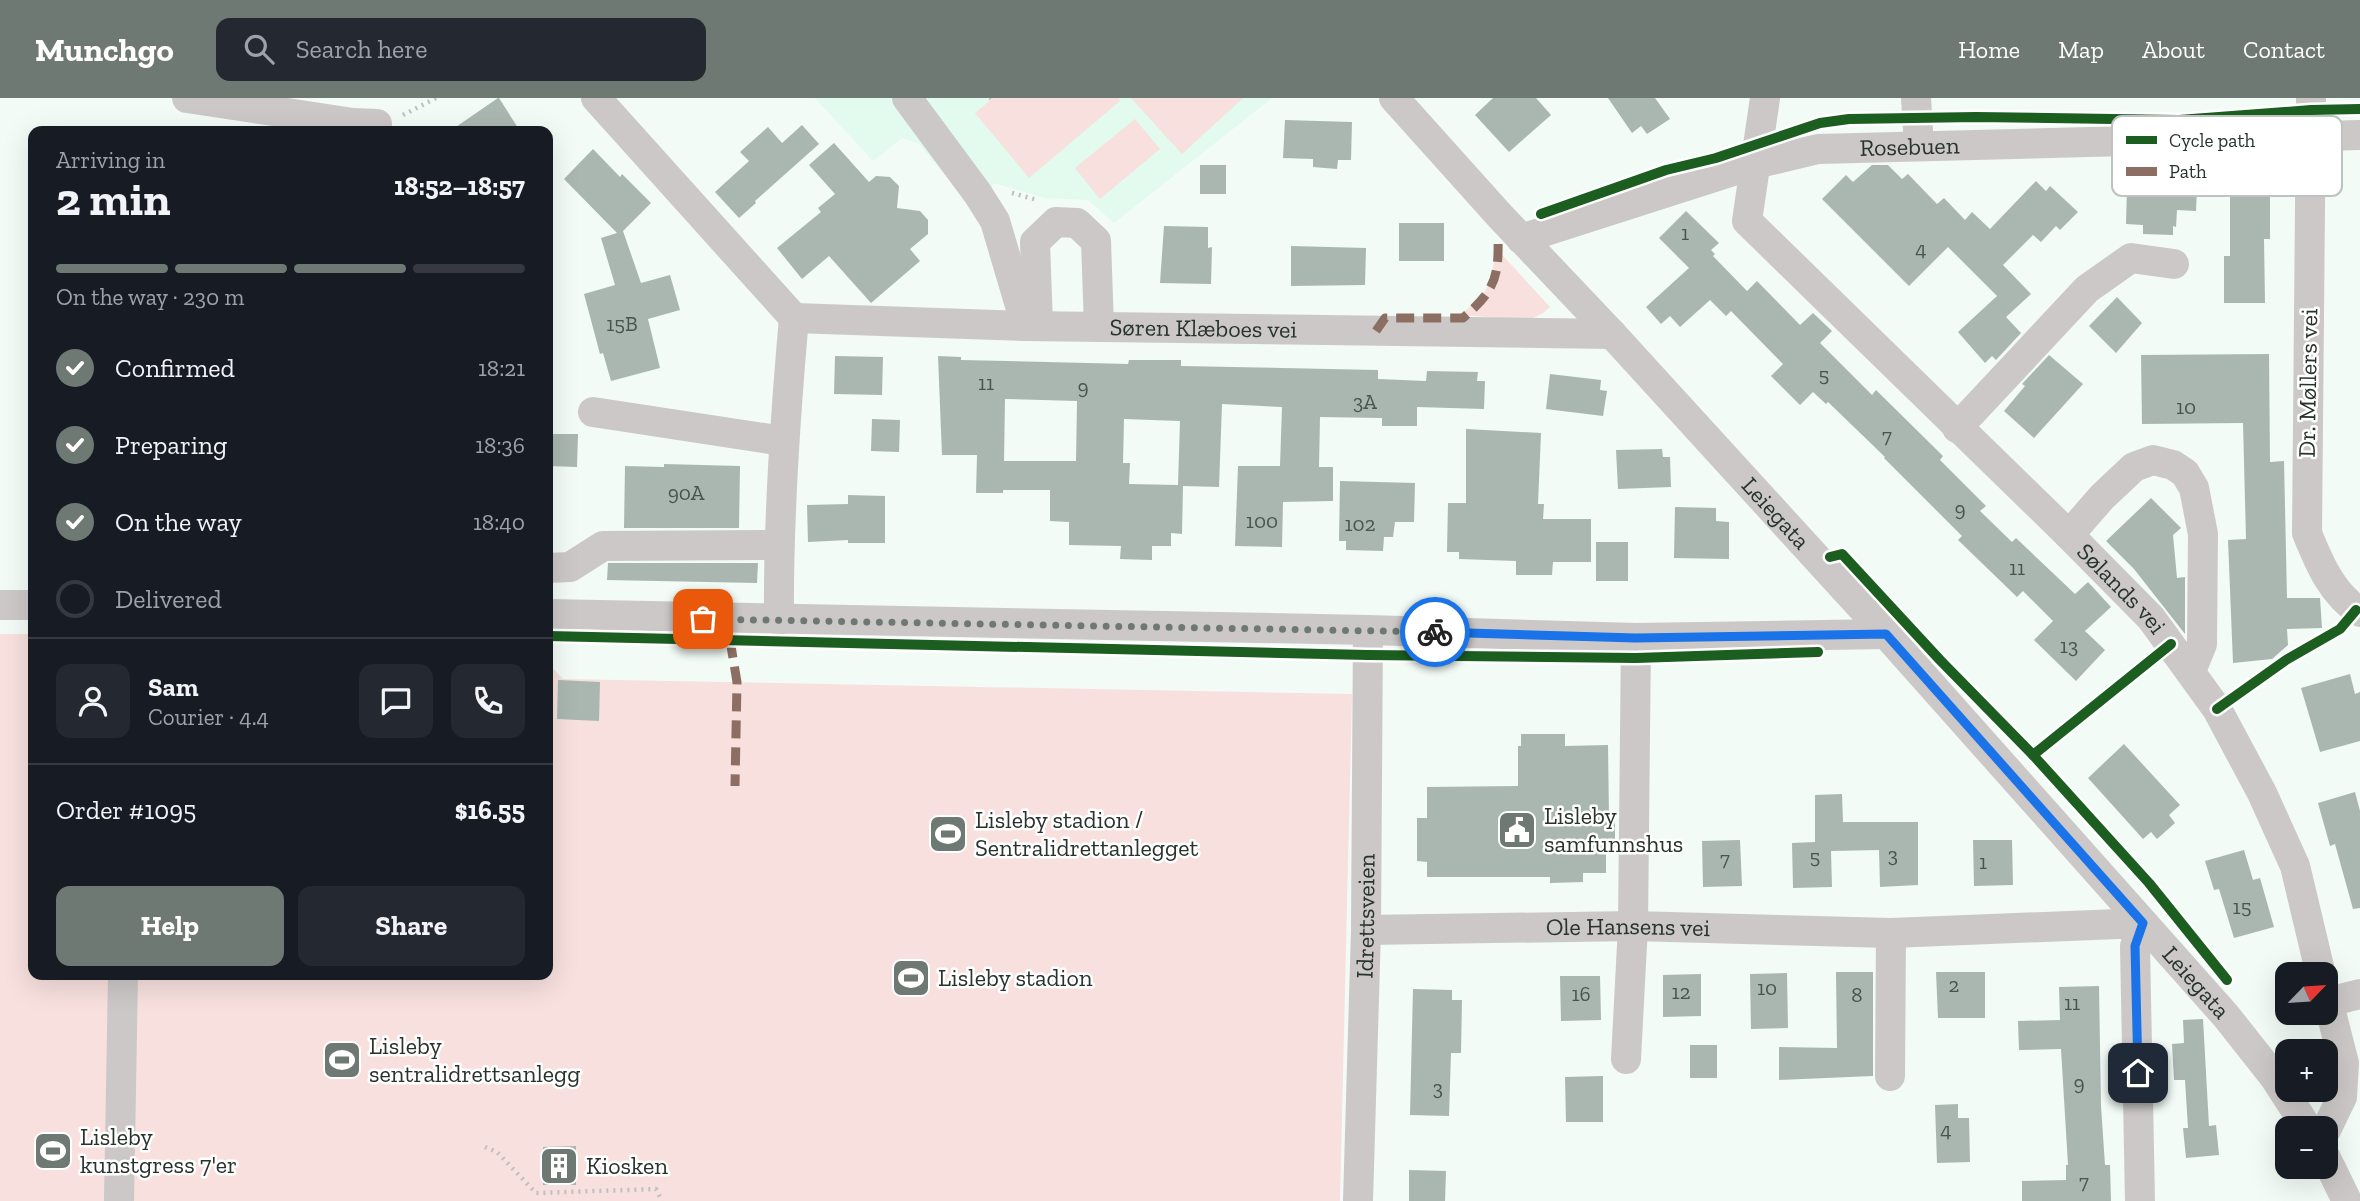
<!DOCTYPE html>
<html lang="en">
<head>
<meta charset="utf-8">
<style>
  :root { --surface:#171b24; --page:#242831; --text:#f1f3f6; --muted:#9ea1a6; --line:#363941; --accent:#6f7973 }
  body { margin:0; font-family:"Zilla Slab",serif; background:var(--page); color:var(--text); height:100vh; display:flex; flex-direction:column; font-size:26px; white-space:nowrap }
  * { box-sizing:border-box; margin:0 }
  p { font-size:23px; color:var(--muted) }
  .icon { flex:none; width:38px; height:38px; fill:none; stroke:currentColor; stroke-width:2; stroke-linecap:round; stroke-linejoin:round }
  .map { position:relative; flex:1; overflow:hidden }
  .panel { position:absolute; left:28px; top:28px; width:525px; height:854px; display:flex; flex-direction:column; background:var(--surface); border-radius:14px; box-shadow:0 7px 28px #0002 }
  .panel>* { flex:none }
  .needle { width:46px; rotate:65deg }
  .tools { position:absolute; left:2275px; top:864px; display:grid; gap:14px }
  .tools a { display:grid; place-items:center; width:63px; height:63px; border-radius:14px; background:var(--surface); box-shadow:0 7px 28px #0002; font-size:35px }
  .pin { position:absolute; display:grid; place-items:center; width:60px; height:60px; color:#fff; margin:-30px; border-radius:14px; box-shadow:0 4px 10px #0006 }
  .courier { position:absolute; display:grid; place-items:center; width:70px; height:70px; margin:-35px; border:5px solid #1a73e8; border-radius:50%; background:#fff; color:#222; box-shadow:0 2px 9px #0007 }
  .summary em { font-style:normal; font-weight:700 }
  .summary div { display:flex; flex-direction:column-reverse }
  .summary { display:flex; align-items:center; justify-content:space-between; height:119px; padding:0 28px }
  h1 { font-size:46px; font-weight:700; line-height:52px }
  .bar { display:grid; grid-template-columns:repeat(4,1fr); gap:10px 7px; align-content:center; height:84px; padding:0 28px }
  .bar i { height:9px; border-radius:5px; background:var(--line) }
  .bar .active { background:var(--accent) }
  .bar p { grid-column:span 4 }
  .line { display:flex; align-items:center; gap:18px; padding:0 28px; border-top:2px solid var(--line) }
  .line div { flex:1 }
  .round { display:grid; place-items:center; flex:none; width:74px; height:74px; border-radius:14px; background:var(--page) }
  ol { padding:0 28px; list-style:none }
  li { display:flex; align-items:center; gap:21px; height:77px }
  li p { margin-inline-start:auto }
  li .icon { padding:7px; border-radius:50%; background:var(--accent); color:#fff; stroke-width:4 }
  li:last-child { color:var(--muted) }
  li i { width:38px; height:38px; border:4px solid var(--line); border-radius:50% }
  .primary-button { display:flex; gap:14px; margin-top:auto; padding:14px 28px }
  .primary-button a { flex:1; height:80px; border-radius:14px; background:var(--accent); color:#fff; font-size:28px; font-weight:700; line-height:80px; text-align:center }
  .primary-button a+a { background:var(--page); color:var(--text) }
  header { display:flex; align-items:center; gap:42px; box-sizing:border-box; height:98px; padding:0 35px; background:var(--accent); color:#fff }
  header strong { font-size:33px }
  nav { display:flex; gap:38px; margin-inline-start:auto; font-size:24px }
  .search { width:490px; height:63px; background:var(--page); display:flex; align-items:center; gap:18px; box-sizing:border-box; padding:0 24px; border-radius:14px; color:var(--muted); font-size:26px }
  .map>svg:first-child { display:block }
  .built { fill:#e3faee }
  .green { fill:#f7e0de }
  .building { fill:#aab7b0; fill-rule:evenodd }
  .lines { fill:none; stroke-linecap:round; stroke-linejoin:round }
  .path { stroke:#bfc0bf; stroke-width:4.5; stroke-dasharray:2 5; stroke-linecap:butt }
  .minor { stroke:#cbc8c7; stroke-width:30 }
  .quiet { stroke:#8d6e63; stroke-width:9; stroke-dasharray:18 9; stroke-linecap:butt }
  .cycleway-casing { stroke:#fff; stroke-width:15 }
  .cycleway { stroke:#1b5e20; stroke-width:10 }
  .done { stroke:#6f7973; stroke-width:7; stroke-dasharray:0 12.6 }
  .route { stroke:#1a73e8; stroke-width:9 }
  .labels { text-anchor:middle; stroke-width:5; stroke-linejoin:round; paint-order:stroke }
  .number-label { font-size:21px; fill:#48544e }
  .street-label { font-size:24px; fill:#28332d; stroke:#fff }
  .poi-label { font-size:24px; fill:#28332d; stroke:#fff; text-anchor:start }
  .key { fill:#fff; stroke:#bec2c0; stroke-width:2 }
  .key-label { font-size:19px; fill:#28332d }
</style>
</head>
<body>
<header>
<strong>Munchgo</strong>
<div class="search"><svg class="icon" aria-label="search" viewBox="0 0 24 24"><circle cx="10" cy="10" r="6"/><path d="M15 15l6 6"/></svg>Search here</div>
<nav><a>Home</a><a>Map</a><a>About</a><a>Contact</a></nav>
</header>
<div class="map">
<svg width="2360" height="1103" viewBox="0 0 2360 1103">
  <rect width="100%" height="100%" fill="#f2fbf6"/>
  <polygon class="built" points="815,0 1272,0 1114,125 1088,102 1045,100 994,85 976,113 918,45 902,40 873,63"/>
  <g class="green">
    <polygon points="993,0 1118,0 1120,3 1029,80 975,15"/>
    <polygon points="1131,0 1243,0 1182,56"/>
    <polygon points="1135,21 1160,51 1100,101 1075,70"/>
    <path d="M1494,148L1550,209L1543,215L1529,222L1460,217C1488,195 1495,185 1494,148Z"/>
    <polygon points="0,536 33,536 33,877 548,877 548,565 563,581 1352,596 1340,1103 0,1103"/>
  </g>
  <g class="building">
    <polygon points="499,0 520,33 450,33 498,0"/>
    <polygon points="1493,0 1536,0 1551,17 1509,54 1475,17"/>
    <polygon points="1608,0 1655,0 1670,21 1647,36 1641,28 1632,35"/>
    <polygon points="1285,22 1352,24 1351,62 1338,62 1337,71 1313,69 1313,61 1283,60"/>
    <polygon points="802,27 819,46 755,103 756,105 739,120 715,94 749,63 740,54 768,29 782,45"/>
    <polygon points="834,45 869,84 876,78 890,79 899,88 897,110 920,113 928,122 928,136 910,151 920,163 871,205 829,158 802,181 777,150 821,114 818,110 835,96 809,67"/>
    <polygon points="593,51 620,79 622,76 651,105 623,133 641,185 670,177 680,212 648,221 660,270 611,283 603,255 600,256 584,196 615,187 601,140 617,135 564,81"/>
    <rect x="1200" y="67" width="26" height="29"/>
    <polygon points="1872,67 1888,67 1902,81 1908,76 1937,106 1944,100 1965,122 1972,114 1990,131 2036,83 2046,93 2050,88 2078,114 2060,132 2056,128 2041,144 2033,137 2003,167 2031,196 2006,219 2021,235 1996,262 1992,258 1985,265 1958,234 1997,198 1948,149 1909,188 1822,101 1846,77 1853,84"/>
    <polygon points="2127,88 2197,90 2196,113 2177,112 2176,129 2173,128 2173,137 2143,136 2143,127 2126,126"/>
    <polygon points="2230,95 2270,95 2270,141 2264,141 2265,205 2224,205 2224,158 2230,158"/>
    <polygon points="1686,113 1719,145 1711,152 1715,156 1713,158 1747,193 1757,183 1800,227 1813,215 1832,233 1820,245 1872,297 1876,292 1943,358 1940,362 1986,408 1980,413 2012,444 2016,440 2075,496 2088,484 2111,509 2085,533 2105,552 2076,583 2034,542 2053,523 2023,493 2017,499 1958,442 1962,438 1884,360 1885,359 1828,304 1826,306 1813,294 1800,307 1771,278 1783,266 1731,213 1726,218 1710,202 1680,229 1670,218 1661,226 1646,209 1689,170 1659,140"/>
    <rect x="1399" y="125" width="45" height="38"/>
    <polygon points="1164,128 1208,129 1208,150 1212,149 1211,186 1160,185"/>
    <polygon points="1291,148 1366,150 1365,187 1291,188"/>
    <polygon points="2117,199 2142,225 2116,255 2089,228"/>
    <polygon points="2269,256 2270,364 2284,363 2287,500 2320,500 2322,530 2287,531 2288,547 2272,561 2233,565 2228,442 2246,441 2243,325 2142,326 2141,257"/>
    <polygon points="2049,257 2083,286 2034,340 2004,313 2025,288 2022,286"/>
    <polygon points="835,258 883,259 882,297 834,296"/>
    <path d="M938,258L961,259V262L1128,266L1129,262H1181V268L1378,272V281L1426,283L1427,273L1478,274L1477,283H1485L1484,311L1417,309V328H1382V320L1320,319L1319,369H1333V403L1283,404L1282,449L1235,448L1238,368H1280L1282,309L1222,306L1219,389L1183,388L1182,436L1171,435V448H1152V462L1120,461L1121,448L1069,447V424L1050,423V392H1003V395H976L977,357H942ZM1005,301L1077,303L1076,363H1004ZM1124,321L1180,323L1178,387L1129,386L1130,365H1123Z"/>
    <polygon points="1550,276 1601,282 1600,292 1607,293 1603,318 1546,311"/>
    <polygon points="872,321 900,322 899,354 871,353"/>
    <polygon points="1466,331 1541,335 1538,406 1544,406 1543,421 1591,421 1591,464 1553,464 1552,477 1516,477 1516,463 1459,461 1459,454 1447,454 1448,405 1466,405"/>
    <polygon points="548,336 578,336 577,369 548,368"/>
    <polygon points="1662,351 1663,359 1670,359 1671,389 1618,391 1616,352"/>
    <polygon points="664,366 740,368 739,430 624,430 625,368 664,369"/>
    <polygon points="1340,383 1415,385 1414,424 1395,424 1393,439 1384,439 1383,453 1346,452 1346,443 1339,443"/>
    <polygon points="848,397 885,398 885,445 848,445 848,442 808,444 807,407 848,406"/>
    <polygon points="2151,400 2181,430 2173,437 2177,480 2185,479 2185,536 2134,471 2106,443"/>
    <polygon points="1675,409 1716,410 1716,423 1729,424 1729,461 1674,460"/>
    <rect x="1596" y="444" width="32" height="39"/>
    <polygon points="608,465 758,465 757,485 607,482"/>
    <polygon points="2350,576 2355,596 2360,594 2360,643 2320,654 2301,590"/>
    <polygon points="558,582 600,584 599,623 557,621"/>
    <polygon points="1521,636 1565,636 1565,648 1608,647 1609,720 1615,720 1615,753 1606,753 1606,775 1583,775 1583,784 1550,785 1550,779 1427,779 1427,764 1417,763 1417,720 1427,720 1427,689 1518,688 1518,648 1521,648"/>
    <polygon points="2124,646 2180,707 2169,717 2175,725 2157,741 2151,734 2143,741 2088,680"/>
    <polygon points="2355,694 2360,713 2360,810 2353,811 2335,746 2330,748 2318,705"/>
    <polygon points="1842,696 1843,724 1918,724 1918,787 1880,789 1879,752 1831,753 1832,789 1793,790 1792,745 1815,744 1815,697"/>
    <polygon points="1740,742 1742,788 1703,789 1702,743"/>
    <polygon points="1973,742 2012,742 2013,787 1974,788"/>
    <polygon points="2244,752 2253,782 2260,780 2274,829 2234,840 2219,791 2214,792 2205,763"/>
    <polygon points="1836,874 1873,874 1873,978 1779,982 1779,949 1837,950"/>
    <polygon points="1936,874 1985,874 1985,920 1938,920"/>
    <polygon points="1787,875 1788,930 1751,931 1750,876"/>
    <polygon points="1701,876 1701,918 1663,919 1663,877"/>
    <polygon points="1560,878 1600,878 1601,922 1561,923"/>
    <polygon points="2099,888 2101,1008 2105,1067 2110,1067 2111,1103 2022,1103 2022,1083 2066,1082 2066,1067 2068,1067 2061,951 2019,952 2018,923 2060,922 2059,889"/>
    <polygon points="1413,891 1452,892 1452,902 1462,902 1461,955 1451,955 1449,1018 1410,1017"/>
    <polygon points="2203,921 2209,1028 2216,1027 2219,1057 2186,1060 2183,1030 2188,1030 2185,982 2174,982 2172,946 2184,945 2183,922"/>
    <rect x="1690" y="947" width="27" height="33"/>
    <polygon points="1603,978 1603,1024 1566,1024 1565,979"/>
    <polygon points="1958,1006 1958,1020 1969,1020 1970,1064 1937,1065 1935,1007"/>
    <polygon points="576,1048 576,1087 543,1087 543,1049"/>
    <polygon points="1409,1072 1446,1073 1445,1103 1409,1103"/>
  </g>
  <g class="lines">
    <g class="path">
      <polyline points="990,0 991,1"/>
      <polyline points="403,17 436,0"/>
      <polyline points="1012,95 1037,102"/>
      <polyline points="485,1049 497,1054 536,1095 656,1091 662,1103"/>
    </g>
    <g class="minor">
      <polyline points="187,0 353,25 377,26"/>
      <polyline points="596,0 794,220"/>
      <polyline points="907,0 978,96 995,123 1026,228"/>
      <path id="s1" d="M1394,0L1500,118L1612,236L1886,536L2226,918L2275,980L2308,1031"/>
      <path id="s2" d="M1765,0L1747,123L2069,437L2151,520L2217,611L2262,695L2295,768L2321,877"/>
      <polyline points="1916,0 1919,48"/>
      <path d="M2311,0L2307,435C2319,465 2332,496 2360,514"/>
      <path id="s3" d="M1521,141L1755,66L1818,51L2360,37"/>
      <polyline points="1038,228 1035,144 1056,124 1077,125 1096,143 1099,229"/>
      <polyline points="593,314 783,343"/>
      <polyline points="1957,330 2087,191 2131,160 2174,166"/>
      <polyline points="2069,437 2102,399 2134,369 2153,362 2173,367 2185,375 2194,390 2203,436 2202,546 2191,573"/>
      <polyline points="548,470 570,469 603,448 778,447"/>
      <polyline points="0,507 33,507"/>
      <polyline points="548,516 1368,532 1636,540 1886,536"/>
      <path id="s4" d="M779,522C778,421 785,321 794,220L1026,228L1612,236"/>
      <path id="s5" d="M1366,832L1633,828L1891,835L2143,825L2135,848L2140,1103"/>
      <polyline points="2326,895 2344,965 2342,999 2326,1032"/>
      <polyline points="2328,904 2360,896"/>
      <polyline points="1626,961 1633,828 1636,540"/>
      <polyline points="1890,978 1891,835"/>
      <polyline points="2326,1060 2347,1103"/>
      <polyline points="119,1103 123,877"/>
      <path id="s6" d="M1358,1103L1366,832L1368,532"/>
    </g>
    <g class="quiet">
      <path d="M1376,233L1385,220H1463C1494,193 1499,181 1498,140"/>
      <polyline points="730,542 737,584 735,688"/>
    </g>
    <defs>
      <g id="cycleway">
        <polyline points="1541,116 1666,72 1716,60 1820,25 1849,21 1976,19 2179,22 2311,12 2360,11"/>
        <polyline points="1830,459 1842,456 1940,562 2033,657 2149,785 2227,882"/>
        <polyline points="548,538 1368,557 1636,560 1818,554"/>
        <polyline points="2217,611 2286,562 2340,531 2356,512"/>
        <polyline points="2033,657 2171,546"/>
      </g>
    </defs>
    <use href="#cycleway" class="cycleway-casing"/>
    <use href="#cycleway" class="cycleway"/>
  </g>
  <g class="lines">
    <polyline class="done" points="703,521 1435,534"/>
    <polyline class="route" points="1435,534 1636,540 1886,536 2143,825 2135,848 2138,975"/>
  </g>
  <defs>
    <symbol id="civic-square" viewBox="-11 -11 22 22"><rect x="-9" y="-9" width="18" height="18" rx="4" fill="#6f7973" stroke="#fff"/><path d="M-.6-6.5H3V-4.5H.6V-3L4-1V1h2V6H-6V1h2V-1L-.6-3ZM-1.2 2.5V6h2.4V2.5Z" fill="#fff"/></symbol>
    <symbol id="stadium-square" viewBox="-11 -11 22 22"><rect x="-9" y="-9" width="18" height="18" rx="4" fill="#6f7973" stroke="#fff"/><path d="M0-5a6.5 5 0 1 0 0 10a6.5 5 0 1 0 0-10ZM-3.5-1.8h7v3.6h-7Z" fill="#fff"/></symbol>
    <symbol id="building-square" viewBox="-11 -11 22 22"><rect x="-9" y="-9" width="18" height="18" rx="4" fill="#6f7973" stroke="#fff"/><path d="M-4-6H4V6H1V3H-1V6H-4ZM-2.5-4.3h1.7v1.8h-1.7ZM.8-4.3h1.7v1.8H.8ZM-2.5-1h1.7V.8h-1.7ZM.8-1h1.7V.8H.8Z" fill="#fff"/></symbol>
  </defs>
  <g fill-rule="evenodd">
    <use href="#civic-square" x="1495" y="710" width="44" height="44"/>
    <use href="#stadium-square" x="926" y="714" width="44" height="44"/>
    <use href="#stadium-square" x="889" y="858" width="44" height="44"/>
    <use href="#stadium-square" x="320" y="940" width="44" height="44"/>
    <use href="#stadium-square" x="31" y="1031" width="44" height="44"/>
    <use href="#building-square" x="537" y="1046" width="44" height="44"/>
  </g>
  <g class="labels">
    <g class="number-label">
      <text x="1685" y="142">1</text>
      <text x="1921" y="158">4</text>
      <text x="622" y="233">15B</text>
      <text x="1824" y="284">5</text>
      <text x="986" y="292">11</text>
      <text x="1083" y="296">9</text>
      <text x="1365" y="311">3A</text>
      <text x="2186" y="316">10</text>
      <text x="1887" y="345">7</text>
      <text x="686" y="402">90A</text>
      <text x="1960" y="418">9</text>
      <text x="1262" y="430">100</text>
      <text x="1360" y="433">102</text>
      <text x="2017" y="477">11</text>
      <text x="2069" y="555">13</text>
      <text x="1893" y="764">3</text>
      <text x="1815" y="766">5</text>
      <text x="1725" y="768">7</text>
      <text x="1983" y="771">1</text>
      <text x="2242" y="816">15</text>
      <text x="1954" y="894">2</text>
      <text x="1767" y="897">10</text>
      <text x="1681" y="901">12</text>
      <text x="1581" y="903">16</text>
      <text x="1857" y="904">8</text>
      <text x="2072" y="912">11</text>
      <text x="2079" y="992">9</text>
      <text x="1438" y="997">3</text>
      <text x="1946" y="1039">4</text>
      <text x="2084" y="1091">7</text>
    </g>
    <g class="street-label">
      <text dy="8" stroke="none"><textPath href="#s3" startOffset="402">Rosebuen</textPath></text>
      <text dy="8" stroke="none"><textPath href="#s4" startOffset="712">Søren Klæboes vei</textPath></text>
      <text transform="translate(2308 285) rotate(-89)" y="8">Dr. Møllers vei</text>
      <text dy="8" stroke="none"><textPath href="#s1" startOffset="564">Leiegata</textPath></text>
      <text dy="8" stroke="none"><textPath href="#s2" startOffset="649">Sølands vei</textPath></text>
      <text dy="8" stroke="none"><textPath href="#s6" startOffset="285">Idrettsveien</textPath></text>
      <text dy="8" stroke="none"><textPath href="#s5" startOffset="262">Ole Hansens vei</textPath></text>
      <text dy="8" stroke="none"><textPath href="#s1" startOffset="1194">Leiegata</textPath></text>
    </g>
    <g class="poi-label">
      <text x="1544" y="726">Lisleby<tspan x="1544" dy="28">samfunnshus</tspan></text>
      <text x="975" y="730">Lisleby stadion /<tspan x="975" dy="28">Sentralidrettanlegget</tspan></text>
      <text x="938" y="888">Lisleby stadion</text>
      <text x="369" y="956">Lisleby<tspan x="369" dy="28">sentralidrettsanlegg</tspan></text>
      <text x="80" y="1047">Lisleby<tspan x="80" dy="28">kunstgress 7'er</tspan></text>
      <text x="586" y="1076">Kiosken</text>
    </g>
  </g>
  <rect x="2112" y="18" width="230" height="80" rx="10" class="key"/>
  <rect x="2126" y="38" width="31" height="8" fill="#1b5e20"/>
  <rect x="2126" y="69" width="31" height="9" fill="#8d6e63"/>
  <g class="key-label">
    <text x="2169" y="49">Cycle path</text>
    <text x="2169" y="80">Path</text>
  </g>
</svg>
<div class="tools">
<a><svg class="needle" viewBox="-14 -14 28 28"><path d="M0-13l5 13h-10z" fill="#e53935"/><path d="M0 13l5-13h-10z" fill="#9ea1a6"/></svg></a>
<a>+</a>
<a>−</a>
</div>
<div class="pin" style="left:703px;top:521px;background:#ea580c"><svg class="icon" aria-label="bag" viewBox="0 0 24 24"><path d="M5 8h14l-1 12H6zM9 8a3 3 0 0 1 6 0"/></svg></div>
<div class="pin" style="left:2138px;top:975px;background:#1f2937"><svg class="icon" aria-label="home" viewBox="0 0 24 24"><path d="M3 11l9-7 9 7M6 9v11h12V9"/></svg></div>
<div class="courier" style="left:1435px;top:534px"><svg class="icon" aria-label="bike" viewBox="0 0 24 24"><circle cx="6" cy="16" r="4"/><circle cx="18" cy="16" r="4"/><path d="M6 16l4-8h5l3 8M10 8l3 8H6M13 5h3"/></svg></div>
<section class="panel">
<div class="summary"><div><h1>2 min</h1><p>Arriving in</p></div><em>18:52–18:57</em></div>
<div class="bar"><i class="active"></i><i class="active"></i><i class="active"></i><i></i><p>On the way · 230 m</p></div>
<ol>
<li><svg class="icon" aria-label="check" viewBox="0 0 24 24"><path d="M5 12l5 5 9-10"/></svg>Confirmed<p>18:21</p></li>
<li><svg class="icon" aria-label="check" viewBox="0 0 24 24"><path d="M5 12l5 5 9-10"/></svg>Preparing<p>18:36</p></li>
<li><svg class="icon" aria-label="check" viewBox="0 0 24 24"><path d="M5 12l5 5 9-10"/></svg>On the way<p>18:40</p></li>
<li><i></i>Delivered</li>
</ol>
<div class="line" style="height:126px"><a class="round"><svg class="icon" aria-label="person" viewBox="0 0 24 24"><circle cx="12" cy="8" r="4"/><path d="M4 21q1-7 8-7t8 7"/></svg></a><div><b>Sam</b><p>Courier · 4.4</p></div><a class="round"><svg class="icon" aria-label="chat" viewBox="0 0 24 24"><path d="M4 5h16v11H9l-5 4z"/></svg></a><a class="round"><svg class="icon" aria-label="phone" viewBox="0 0 24 24"><path d="M5 4h4l2 5-3 2q2 4 5 5l2-3 5 2v4C11 20 4 13 5 4z"/></svg></a></div>
<div class="line" style="height:91px"><div>Order #1095</div><b>$16.55</b></div>
<div class="primary-button"><a>Help</a><a>Share</a></div>
</section>
</div>
</body>
</html>
